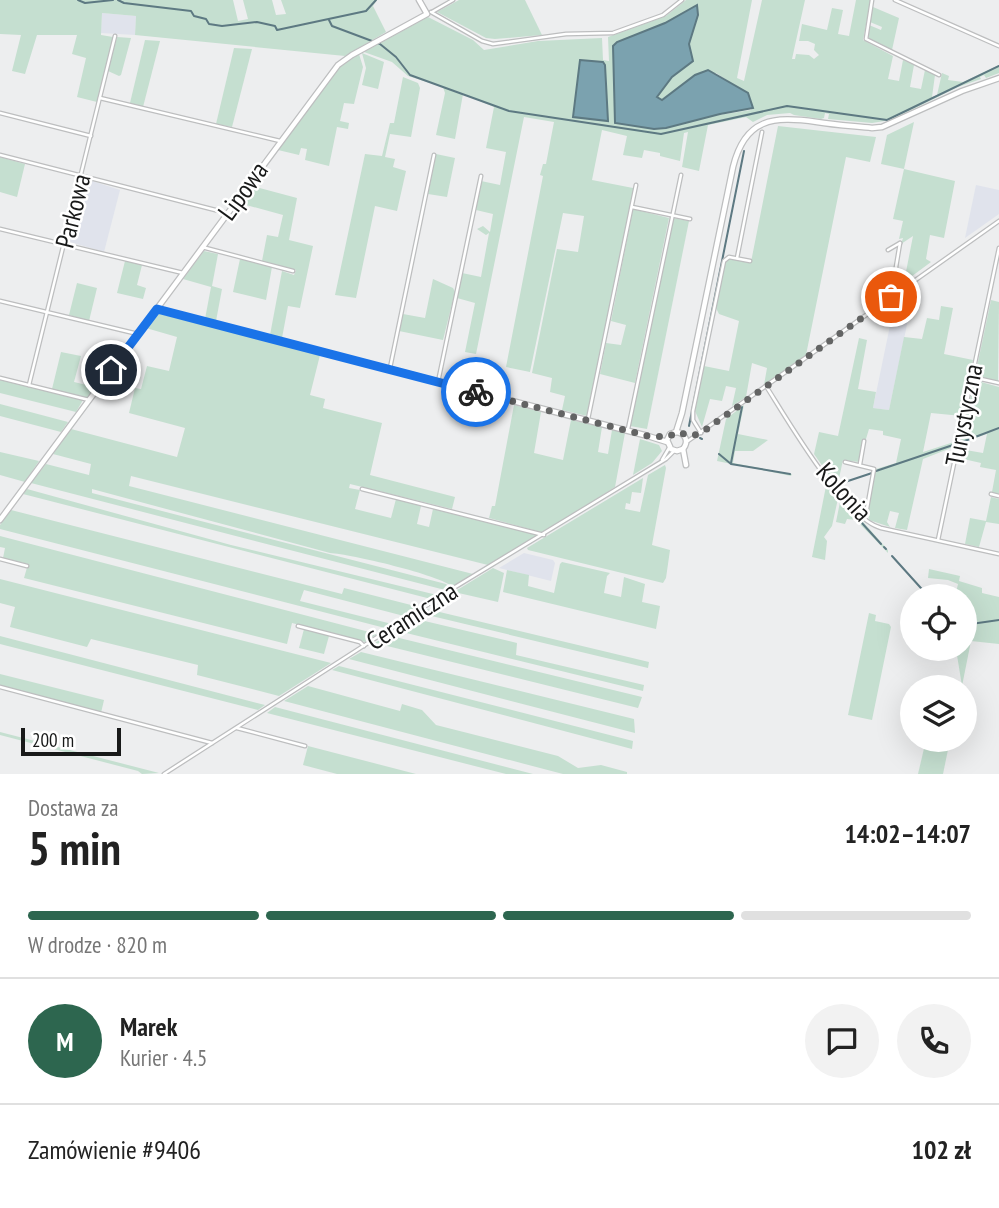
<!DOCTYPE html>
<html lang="pl">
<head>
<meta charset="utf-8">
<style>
  :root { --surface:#fff; --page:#f2f2f2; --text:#222; --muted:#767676; --line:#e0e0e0; --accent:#2d664f }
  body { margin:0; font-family:"PT Sans Narrow",sans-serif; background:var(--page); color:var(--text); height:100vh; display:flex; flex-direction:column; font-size:26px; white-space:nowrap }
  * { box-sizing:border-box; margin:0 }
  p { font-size:23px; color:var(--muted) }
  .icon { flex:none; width:38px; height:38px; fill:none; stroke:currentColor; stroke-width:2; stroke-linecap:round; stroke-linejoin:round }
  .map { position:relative; height:774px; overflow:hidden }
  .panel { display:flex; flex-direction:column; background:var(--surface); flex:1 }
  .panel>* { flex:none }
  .buttons { position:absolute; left:900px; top:584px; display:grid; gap:14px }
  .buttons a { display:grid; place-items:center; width:77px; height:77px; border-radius:50%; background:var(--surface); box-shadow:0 7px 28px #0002; font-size:35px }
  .scale { position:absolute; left:21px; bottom:18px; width:100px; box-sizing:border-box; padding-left:7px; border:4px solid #181919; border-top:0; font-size:19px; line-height:24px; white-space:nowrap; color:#181919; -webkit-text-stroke:5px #fff; paint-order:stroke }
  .pin { position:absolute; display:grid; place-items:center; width:60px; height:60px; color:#fff; margin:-30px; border:4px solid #fff; border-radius:50%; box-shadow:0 2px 7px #0007 }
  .courier { position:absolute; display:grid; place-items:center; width:70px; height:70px; margin:-35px; border:5px solid #1a73e8; border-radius:50%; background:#fff; color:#222; box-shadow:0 2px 9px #0007 }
  .summary em { font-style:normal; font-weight:600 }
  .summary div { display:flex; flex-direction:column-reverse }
  .summary { display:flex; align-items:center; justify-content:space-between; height:119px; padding:0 28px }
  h1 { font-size:46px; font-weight:600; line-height:52px }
  .bar { display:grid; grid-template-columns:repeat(4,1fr); gap:10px 7px; align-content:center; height:84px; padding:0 28px }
  .bar i { height:9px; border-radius:5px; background:var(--line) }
  .bar .current { background:var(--accent) }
  .bar p { grid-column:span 4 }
  .line { display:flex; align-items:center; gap:18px; padding:0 28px; border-top:2px solid var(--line) }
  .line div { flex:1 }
  .round { display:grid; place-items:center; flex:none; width:74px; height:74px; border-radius:37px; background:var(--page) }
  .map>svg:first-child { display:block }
  .built { fill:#e0e3ec }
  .green { fill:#c5dfd0; fill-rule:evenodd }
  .water { fill:#7ba2af; stroke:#5d7982; stroke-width:2 }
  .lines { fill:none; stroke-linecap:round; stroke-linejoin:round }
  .stream { stroke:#5d7982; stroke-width:2 }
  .street-casing { stroke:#bdbebf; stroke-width:5 }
  .secondary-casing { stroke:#bdbebf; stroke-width:7 }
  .street { stroke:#fff; stroke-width:2.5 }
  .secondary { stroke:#fff; stroke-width:4.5 }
  .done { stroke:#636464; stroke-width:7; stroke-dasharray:0 12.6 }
  .route { stroke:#1a73e8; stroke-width:9 }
  .labels { text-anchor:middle; stroke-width:5; stroke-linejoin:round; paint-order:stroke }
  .street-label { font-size:26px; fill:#181919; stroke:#fff }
</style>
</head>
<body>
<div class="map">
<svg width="999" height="774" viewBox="0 0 999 774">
  <rect width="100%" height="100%" fill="#edeeef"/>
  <g class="built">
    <polygon points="102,13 136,16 135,35 101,33"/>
    <polygon points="83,178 120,190 104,252 70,242 68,239"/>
    <polygon points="976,185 999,190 999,214 965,238"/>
    <polygon points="916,282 889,410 873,408 893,311 892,299"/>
    <polygon points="524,553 553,560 555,563 551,581 499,568"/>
  </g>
  <g class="green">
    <polygon points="0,0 233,0 238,21 248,19 243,0 272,0 276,15 286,14 281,0 377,0 373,6 386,32 345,56 135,35 136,16 102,13 101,35 113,37 97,102 77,97 86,58 72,54 77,35 37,35 25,74 12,71 21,35 0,34"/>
    <polygon points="459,0 525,0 542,35 495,39 486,38 437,12"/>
    <path d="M686,0H752L737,78L744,81L762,0H805L792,59H795L796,54L809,55L814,59L819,55L814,50L815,44L808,41H799L802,24L827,30L832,8L843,10L838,34L849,36L856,0H871L863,40L893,56L888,79L899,81L903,60L914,65L910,87L921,89L925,70L935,75L932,97L937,95L942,73L949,76L948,80L963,82L999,65V73L986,78L984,75L980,77L981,79L958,87L891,120L872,123L828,119L829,114L825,113L824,118L821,119L794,115L790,113L767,115L753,122L746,117L708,125L699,171L682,167L688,132L684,133L680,161L660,156V153L644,150L642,158L623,155L627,136L602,130L592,180L633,188V191L587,416L562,410L565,396L550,392L552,378L532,373L557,249L578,252L584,216L563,213L530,372L506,367L543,176L540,175L543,164H546L554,122L524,117L476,354L465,352L475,303L457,298L462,273L481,277L489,233L486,235L477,229L483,226L490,232L493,214L476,210L481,181L500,185L506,152L486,148L494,107L463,94L455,139L436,135L445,93L443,87L408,76L392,62L364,52L428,17L473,40L484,50L538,41L602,38L603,60L609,61L608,37L666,16ZM697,5L698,15L688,44L693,61L672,77L657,97L662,100L695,75L716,73L748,94L753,107L751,110L642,127L615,123L617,42L665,23Z"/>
    <polygon points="873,7 899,18 892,50 870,40 867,35 869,25 881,30 882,27 870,22"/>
    <polygon points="117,37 131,38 121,75 119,76 108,71"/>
    <polygon points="145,40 160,41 143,107 130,103"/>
    <polygon points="234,48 252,49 232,127 216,124"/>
    <polygon points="362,53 384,62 378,89 362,85 366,68"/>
    <polygon points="359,54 363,67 354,104 344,103 340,121 349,123 348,129 337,127 329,166 305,160 307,149 301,148 299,155 278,150 336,70"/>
    <polygon points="403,77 418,83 420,88 411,137 390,134 385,157 395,159 393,167 406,171 397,211 375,206 356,298 335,295 365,154 382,156 390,123 394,123"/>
    <polygon points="914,122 904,169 955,181 944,238 930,235 926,259 931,262 904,282 913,236 901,244 903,238 899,239 903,221 893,219 904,169 881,164 887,135"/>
    <polygon points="778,126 876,137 870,162 846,157 806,355 764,385 767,368 752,363 746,397 732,406 736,388 726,386 722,401 710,399 702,427 695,411 704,366 729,371 739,321 719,314 716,308 726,260 729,258 751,262"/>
    <polygon points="436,154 455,158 447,197 428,194"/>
    <polygon points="0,157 25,164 17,197 0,192"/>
    <polygon points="252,186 297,198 289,240 313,246 300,308 288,306 282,338 270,335 282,271 294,275 296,270 262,261 267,235 278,237 283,215 239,203"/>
    <polygon points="633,209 669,218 635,383 600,374 606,343 621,345 626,325 611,321"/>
    <polygon points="673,218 689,221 647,429 630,426"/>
    <polygon points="204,251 218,254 212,286 222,289 216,321 205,319 211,287 183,279"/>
    <polygon points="240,259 272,267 266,300 233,292"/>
    <polygon points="125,261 142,265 137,285 146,288 143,299 117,293"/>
    <polygon points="433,279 453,288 455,292 443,340 399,331 403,314 425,318"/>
    <polygon points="77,283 97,288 89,321 69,315"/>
    <polygon points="991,300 999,302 998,381 975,376"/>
    <polygon points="941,306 953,308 944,354 973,360 962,416 931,413 923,452 957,441 956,446 923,459 907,530 895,528 899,513 890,511 887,522 890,527 869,520 867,510 876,469 896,463 901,439 883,435 883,431 869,429 859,462 843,460 838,483 835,484 814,454 819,432 838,436 859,338 867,340 858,389 876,392 873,408 889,410 904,337 922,339 927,318 939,320"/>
    <path d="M157,313L320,355L310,395L325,399L323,408L382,423L370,475L455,497L452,509L350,484L349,488L360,490L355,509L391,518L396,499L421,506L417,524L429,527L433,509L538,535L488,565L131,476L129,486L473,574L453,587C440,575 350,554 330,553L92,489V493L446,584L449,587L445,590L31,483L46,464L89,475L91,464L53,454L71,429L177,457L185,428L129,413L135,388L141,389L147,366L169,371L177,337L146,328Z"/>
    <polygon points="61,352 81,356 74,382 95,387 87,398 52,389"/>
    <polygon points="0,380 83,400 76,412 0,393"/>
    <polygon points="974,380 999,387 999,495 988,491 992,492 996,470 980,467 981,463 959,458 960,449 983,453 987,434 961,443"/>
    <polygon points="0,404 68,422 61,432 0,416"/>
    <polygon points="514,405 541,412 534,453 563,460 571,420 602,427 598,452 608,454 612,430 625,433 615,487 544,533 489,518 492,506 495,506"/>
    <polygon points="744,405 738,434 768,440 753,451 735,451 733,463 792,474 791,476 717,461 726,419"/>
    <polygon points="640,439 659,445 662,451 652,463 633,475"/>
    <polygon points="0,452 39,461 25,482 0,475"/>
    <polygon points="665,465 666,468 652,545 670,550 666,578 663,583 528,550 527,548 643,478 641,493 632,492 630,504 626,503 625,509 640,512 648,475"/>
    <polygon points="824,477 839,494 832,526 824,537 827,541 825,560 812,557 826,486 823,483"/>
    <polygon points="27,489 231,545 437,595 431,599 23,494"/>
    <polygon points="841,497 888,550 888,553 856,520 847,519 845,524 836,522"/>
    <polygon points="991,497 999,499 999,524 986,522 979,547 965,544 970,518 986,521"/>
    <polygon points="11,510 342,594 344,588 419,607 404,616 304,590 300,601 392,624 385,628 0,529 0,525"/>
    <polygon points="0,536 377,634 365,642 292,623 287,644 24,578 28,564 3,558 5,548 0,547"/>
    <polygon points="562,562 610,573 607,576 604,593 621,597 624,577 645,584 642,602 660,606 656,629 503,592 507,570 529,575 528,586 554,593 560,564"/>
    <polygon points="493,568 504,573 498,602 454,592"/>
    <polygon points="929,569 960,576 959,581 982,588 982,593 999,597 999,644 971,641 962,686 956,649 964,649 964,597 955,597 958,584 948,580 928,578"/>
    <polygon points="0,579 331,663 279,696 197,675 198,665 91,639 87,647 10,627 15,607 0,603"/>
    <polygon points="427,609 649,662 648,668 419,613"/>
    <polygon points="869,613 876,615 875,621 889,624 891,627 872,720 848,715"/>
    <polygon points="412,618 517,643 516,655 644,685 643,691 394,630"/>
    <polygon points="304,629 329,636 324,654 299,648"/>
    <polygon points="387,635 642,697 638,708 375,643"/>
    <polygon points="0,637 0,636 265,705 258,710 0,644"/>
    <polygon points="361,652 634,719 635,733 349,659"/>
    <polygon points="339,666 633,741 632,749 332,670"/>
    <polygon points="0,674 104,700 101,713 0,686"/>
    <polygon points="308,686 400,711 402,704 422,710 436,725 558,756 578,768 601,765 627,772 627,774 563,774 284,701"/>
    <polygon points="275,707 533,774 506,774 267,713"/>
    <polygon points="0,732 159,773 142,774 138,771 0,735"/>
    <polygon points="926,740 950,740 943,774 918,774"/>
    <polygon points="308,746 416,774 337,774 303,765"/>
  </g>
  <g class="water">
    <polygon points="697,5 698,15 689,44 693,61 672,77 657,97 662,100 695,75 708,70 748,93 753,108 720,114 666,128 654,129 615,123 613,46 617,42 665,23"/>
    <polygon points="580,60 603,62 605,65 608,121 573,117"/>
  </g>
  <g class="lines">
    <g class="stream">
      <polyline points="78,0 85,3 113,0"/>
      <polyline points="118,0 124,3 191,11 194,16 206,19 209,24 222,26 257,22 275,26 277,30 366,11 376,0"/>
      <polyline points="329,20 332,26 380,44 396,57 410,75 509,111 661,134 787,106 887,120 999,66"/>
      <polyline points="689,426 744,151"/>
      <polyline points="700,438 702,439"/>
      <polyline points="962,442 999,428"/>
      <polyline points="719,454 731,464 790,474"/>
      <polyline points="731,463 742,407"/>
      <polyline points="876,471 956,444"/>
      <polyline points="825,483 837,496"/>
      <polyline points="836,485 872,473"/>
      <polyline points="841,500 881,544"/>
      <polyline points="884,547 886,549"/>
      <polyline points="892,556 929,597"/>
      <polyline points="964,625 999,620"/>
    </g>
    <defs>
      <g id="street">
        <polyline points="872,0 866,39 939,75"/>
        <polyline points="895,0 999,46"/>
        <polyline points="431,12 482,41 493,44 566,34 613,33 663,15 682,0"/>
        <polyline points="432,12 453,0"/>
        <polyline points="100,98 280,141"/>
        <polyline points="0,113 91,136"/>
        <polyline points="0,155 227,213"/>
        <polyline points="632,207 690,219"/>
        <polyline points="0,229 183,273"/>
        <polyline points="202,247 293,271"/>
        <polyline points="888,250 900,243"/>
        <polyline points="737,258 762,132"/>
        <polyline points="891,297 900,243"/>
        <polyline points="0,301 138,334"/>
        <polyline points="390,368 434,155"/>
        <polyline points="972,377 999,383"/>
        <polyline points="0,378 89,400"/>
        <polyline points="438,382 481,176"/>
        <polyline points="29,385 115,36"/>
        <path d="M766,386C787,419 844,518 881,528L999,554"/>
        <polyline points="588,419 636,185"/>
        <polyline points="628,429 681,175"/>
        <polyline points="701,433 693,420 693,411 724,261 729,257 750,261"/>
        <polyline points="688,441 999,221"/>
        <polyline points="662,460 669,448"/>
        <polyline points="845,462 874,469 866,514 862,517"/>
        <polyline points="860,464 864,441"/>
        <polyline points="362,489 544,535"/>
        <polyline points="991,494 999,496"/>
        <polyline points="938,540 999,248"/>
        <polyline points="0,559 27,566"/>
        <polyline points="298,626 360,642 364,646"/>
        <polyline points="0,687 212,743"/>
        <polyline points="237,728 305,746"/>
        <polyline points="164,774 452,589 666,459 674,451"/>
      </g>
      <g id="secondary">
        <polyline points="157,309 648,436 667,442"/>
        <path d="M676,432C686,433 689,442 683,449L686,465"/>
        <path d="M683,449L677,451L671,449L667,440L670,434L676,432L682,413L733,167C745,118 773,116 817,122C835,125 853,126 872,128L882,127L962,91L999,78"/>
        <polyline points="0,520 338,65 352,55 427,14 419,0"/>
      </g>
    </defs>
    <use href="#street" class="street-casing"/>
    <use href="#secondary" class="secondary-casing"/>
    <use href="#street" class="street"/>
    <use href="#secondary" class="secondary"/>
  </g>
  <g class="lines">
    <path class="done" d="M476,392L648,436L667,437L678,432C687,435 690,437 701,433L891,297"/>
    <polyline class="route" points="111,370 157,309 476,392"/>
  </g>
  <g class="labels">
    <g class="street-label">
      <text transform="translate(243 191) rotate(-54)" y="9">Lipowa</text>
      <text transform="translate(73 211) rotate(-76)" y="9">Parkowa</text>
      <text transform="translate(964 415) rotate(-79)" y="9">Turystyczna</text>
      <text transform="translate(844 492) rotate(48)" y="9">Kolonia</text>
      <text transform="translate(412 616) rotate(-33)" y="9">Ceramiczna</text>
    </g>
  </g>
</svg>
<div class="buttons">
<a><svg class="icon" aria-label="locate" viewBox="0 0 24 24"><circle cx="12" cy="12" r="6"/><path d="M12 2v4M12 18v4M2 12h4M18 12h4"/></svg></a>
<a><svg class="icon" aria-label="layers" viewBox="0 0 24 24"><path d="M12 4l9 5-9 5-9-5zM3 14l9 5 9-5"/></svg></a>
</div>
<div class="scale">200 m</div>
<div class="pin" style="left:891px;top:297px;background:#ea580c"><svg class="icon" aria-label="bag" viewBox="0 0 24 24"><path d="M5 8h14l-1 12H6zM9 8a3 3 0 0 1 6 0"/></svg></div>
<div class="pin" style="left:111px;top:370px;background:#1f2937"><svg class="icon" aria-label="home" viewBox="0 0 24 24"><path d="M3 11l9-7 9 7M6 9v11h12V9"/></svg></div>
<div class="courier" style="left:476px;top:392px"><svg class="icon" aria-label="bike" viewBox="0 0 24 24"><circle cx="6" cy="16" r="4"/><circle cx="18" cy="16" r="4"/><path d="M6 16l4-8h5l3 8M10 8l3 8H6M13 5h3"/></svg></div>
</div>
<section class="panel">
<div class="summary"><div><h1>5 min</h1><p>Dostawa za</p></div><em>14:02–14:07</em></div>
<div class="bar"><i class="current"></i><i class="current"></i><i class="current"></i><i></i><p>W drodze · 820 m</p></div>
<div class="line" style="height:126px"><b class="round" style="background:var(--accent);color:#fff">M</b><div><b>Marek</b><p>Kurier · 4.5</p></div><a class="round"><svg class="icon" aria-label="chat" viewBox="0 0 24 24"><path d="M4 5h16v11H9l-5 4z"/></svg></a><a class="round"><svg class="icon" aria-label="phone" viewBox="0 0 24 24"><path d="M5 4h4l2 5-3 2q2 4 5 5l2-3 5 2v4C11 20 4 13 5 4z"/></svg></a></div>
<div class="line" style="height:91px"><div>Zamówienie #9406</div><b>102 zł</b></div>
</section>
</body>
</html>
